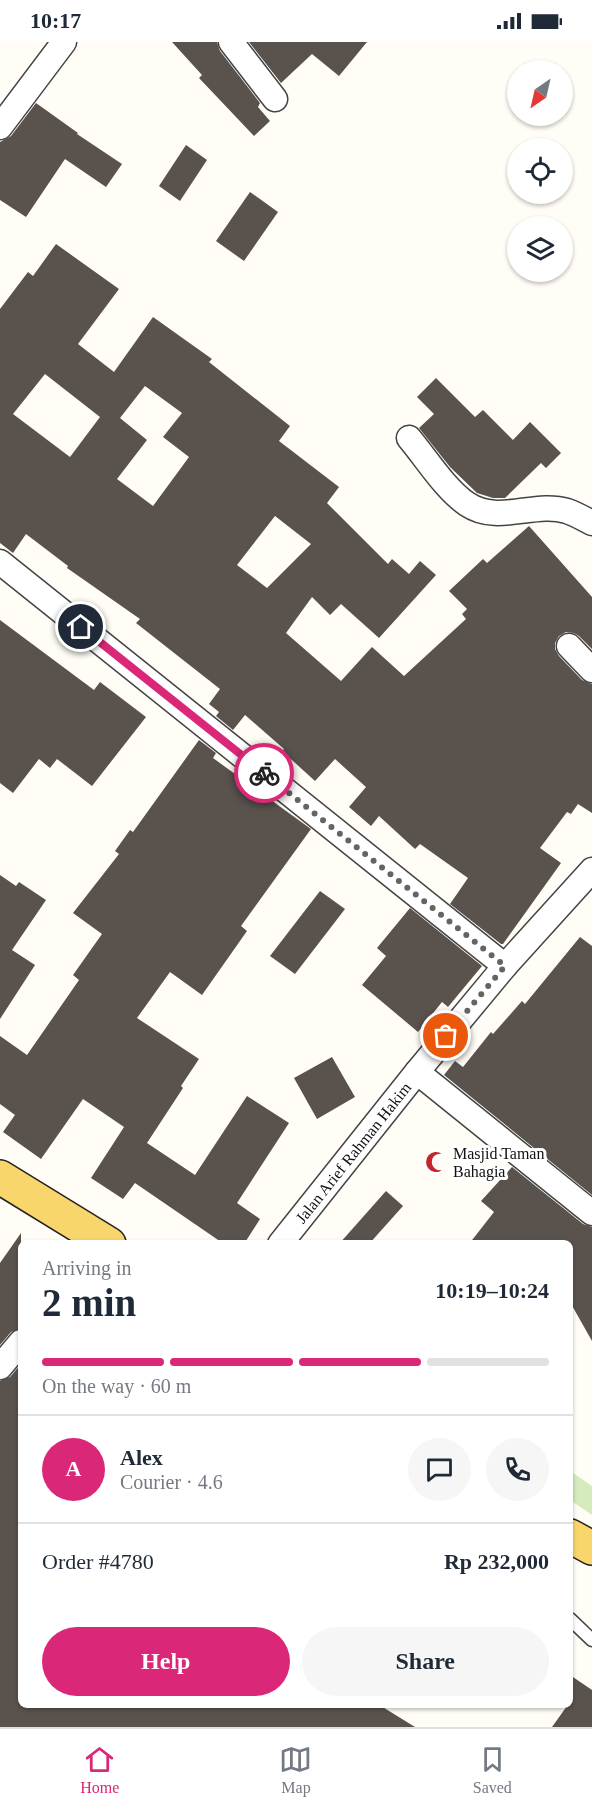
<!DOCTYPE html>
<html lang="en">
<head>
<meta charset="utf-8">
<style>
  :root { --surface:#fff; --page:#f6f6f7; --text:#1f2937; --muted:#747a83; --line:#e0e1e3; --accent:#db2777 }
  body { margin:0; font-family:Georgia,serif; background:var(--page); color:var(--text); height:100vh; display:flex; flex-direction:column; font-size:22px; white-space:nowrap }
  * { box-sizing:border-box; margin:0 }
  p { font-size:20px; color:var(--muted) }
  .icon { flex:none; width:33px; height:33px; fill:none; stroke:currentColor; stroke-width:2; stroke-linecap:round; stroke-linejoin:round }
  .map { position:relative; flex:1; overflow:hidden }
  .sheet { position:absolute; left:18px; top:1198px; width:555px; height:468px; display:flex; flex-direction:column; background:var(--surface); border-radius:9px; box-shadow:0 2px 4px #0004 }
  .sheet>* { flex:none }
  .needle { width:39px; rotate:214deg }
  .controls { position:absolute; left:507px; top:18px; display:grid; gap:12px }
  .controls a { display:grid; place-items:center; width:66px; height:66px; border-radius:50%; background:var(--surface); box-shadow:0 2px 4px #0004; font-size:30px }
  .pin { position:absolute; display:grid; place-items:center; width:51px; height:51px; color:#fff; margin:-26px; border:3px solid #fff; border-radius:50%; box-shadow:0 2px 6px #0007 }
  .courier { position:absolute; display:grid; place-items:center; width:60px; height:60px; margin:-30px; border:4px solid #db2777; border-radius:50%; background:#fff; color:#222; box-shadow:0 2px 8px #0007 }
  .head em { font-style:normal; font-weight:700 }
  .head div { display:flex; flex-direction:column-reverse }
  .head { display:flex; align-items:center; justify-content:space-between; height:102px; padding:0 24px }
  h1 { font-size:39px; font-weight:700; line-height:45px }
  .bar { display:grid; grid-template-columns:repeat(4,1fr); gap:9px 6px; align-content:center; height:72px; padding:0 24px }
  .bar i { height:8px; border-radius:4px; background:var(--line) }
  .bar .active { background:var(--accent) }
  .bar p { grid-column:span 4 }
  .line { display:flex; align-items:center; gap:15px; padding:0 24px; border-top:2px solid var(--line) }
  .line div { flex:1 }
  .round { display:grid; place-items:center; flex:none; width:63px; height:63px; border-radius:32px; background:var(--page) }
  .primary-button { display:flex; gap:12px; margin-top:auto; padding:12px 24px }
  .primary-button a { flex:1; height:69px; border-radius:36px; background:var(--accent); color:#fff; font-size:24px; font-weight:700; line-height:69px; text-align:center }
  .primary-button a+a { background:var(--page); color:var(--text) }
  .status { display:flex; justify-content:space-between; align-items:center; height:42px; padding:0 30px; background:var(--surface); direction:ltr }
  .status svg { height:16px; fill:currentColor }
  .dock { display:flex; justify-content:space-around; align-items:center; height:84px; border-top:2px solid var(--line); background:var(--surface); font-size:16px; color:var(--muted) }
  .dock a { display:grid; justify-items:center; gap:3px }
  .dock .active { color:var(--accent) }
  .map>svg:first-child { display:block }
  .green { fill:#d5ebbd }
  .building { fill:#5a524d; fill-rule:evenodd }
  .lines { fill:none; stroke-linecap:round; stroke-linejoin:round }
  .lane-casing { stroke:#444; stroke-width:15 }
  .street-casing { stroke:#444; stroke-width:27 }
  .primary-casing { stroke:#222; stroke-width:36 }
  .lane { stroke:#fff; stroke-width:12 }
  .street { stroke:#fff; stroke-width:24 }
  .primary { stroke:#f9d66b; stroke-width:33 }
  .done { stroke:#646461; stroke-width:6; stroke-dasharray:0 10.8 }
  .route { stroke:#db2777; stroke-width:8 }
  .labels { text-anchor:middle; stroke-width:6; stroke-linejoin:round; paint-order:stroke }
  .street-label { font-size:16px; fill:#111; stroke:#fff }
  .poi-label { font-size:16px; fill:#111; stroke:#fff; text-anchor:start }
</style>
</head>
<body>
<div class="status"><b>10:17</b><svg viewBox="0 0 49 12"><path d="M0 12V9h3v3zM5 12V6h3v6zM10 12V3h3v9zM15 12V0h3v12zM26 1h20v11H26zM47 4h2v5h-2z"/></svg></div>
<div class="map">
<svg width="592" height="1685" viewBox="0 0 592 1685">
  <rect width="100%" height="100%" fill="#fffdf5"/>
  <polygon class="green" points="570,1429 592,1444 592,1473 570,1458"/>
  <g class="building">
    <polygon points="172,0 217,0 220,9 260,61 258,65 270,79 254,94 199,36 202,33"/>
    <polygon points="249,0 367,0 339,34 312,12 281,41"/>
    <polygon points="36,61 78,91 77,92 122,122 106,145 65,117 26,175 0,158 0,100 11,94"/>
    <polygon points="186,103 207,118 180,159 159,144"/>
    <polygon points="250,150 278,170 244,219 216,199"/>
    <path d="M56,202L119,247L78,302L114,330L153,275L212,317L209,320L290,384L279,399L339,445L327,461L388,522L392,517L409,532L420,519L436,533L379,596L341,562L330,573L312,555L286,591L341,639L372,605L404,634L466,577L462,572L467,567L449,549L483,517L487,521L529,484L592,555V607L579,594L574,591L566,590L559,594L555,601V607L559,614L582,638L592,642V771L578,762L571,772L567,770L540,806L561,821L503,902H501L450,862L468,836L420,802L415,807L379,774L371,784L349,765L366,745L335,717L315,739L282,709L284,707L245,673L233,688L216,674L219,670L209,662L220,647L136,581L140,577L67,526L68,524L26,492L13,511L0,501V267L28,230L33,234ZM45,332L100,375L70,415L13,372ZM145,344L182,371L163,395L189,415L153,464L117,437L147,398L120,376ZM275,474L311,502L267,546L237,523Z"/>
    <polygon points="436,336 475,375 483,368 513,398 530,380 561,411 546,426 541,421 505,456 493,456 477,451 450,425 419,386 434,372 417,355"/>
    <polygon points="0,578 94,648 100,640 146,675 92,744 57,717 50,726 39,717 13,751 0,741"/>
    <polygon points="199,698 216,711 213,716 311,787 241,884 247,889 202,953 170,930 137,976 199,1017 181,1044 183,1046 147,1101 195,1133 247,1054 289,1081 237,1161 260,1177 244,1202 224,1202 135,1141 123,1157 91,1136 124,1085 83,1057 41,1117 3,1090 15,1073 0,1062 0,994 27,1013 79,938 73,933 102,892 73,871 119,812 115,809 130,788 133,790"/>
    <polygon points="0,833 16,844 19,840 46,858 12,908 35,923 0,977"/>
    <polygon points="320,849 345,867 295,932 270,914"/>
    <polygon points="410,866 482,924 448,965 442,960 418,990 362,943 386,914 377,906"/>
    <polygon points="580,895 592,904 592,1153 444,1033 455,1019 463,1025 491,990 493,992 522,959 525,962"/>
    <polygon points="332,1015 355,1055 317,1077 294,1036"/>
    <polygon points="512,1125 583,1182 592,1185 592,1299 570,1260 570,1202 469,1202 494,1170 481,1159"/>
    <polygon points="386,1149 403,1164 369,1202 339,1202"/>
    <polygon points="21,1191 21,1286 11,1290 0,1303 0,1221"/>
    <polygon points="21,1322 21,1664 381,1664 415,1685 0,1685 0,1339 10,1335"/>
    <polygon points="570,1633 592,1648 592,1685 552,1685 567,1664 570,1664"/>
  </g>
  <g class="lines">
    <defs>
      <polyline id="lane" points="570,1577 592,1598"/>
      <g id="street">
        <polyline points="231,0 275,57"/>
        <polyline points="0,85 64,0"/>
        <path d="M409,396C426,416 445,447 467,462C498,483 534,459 567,469C576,472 584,477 592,481"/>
        <polyline points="0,520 505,924"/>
        <polyline points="569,604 592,628"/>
        <polyline points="417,1030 592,1171"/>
        <path id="s1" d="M280,1202L417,1030L505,924L592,828"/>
        <polyline points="0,1325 21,1300"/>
      </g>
      <g id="primary">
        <polyline points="0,1135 109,1202"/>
        <polyline points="570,1494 592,1506"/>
      </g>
    </defs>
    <use href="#lane" class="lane-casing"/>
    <use href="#street" class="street-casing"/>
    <use href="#primary" class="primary-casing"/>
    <use href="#lane" class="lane"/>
    <use href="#street" class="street"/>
    <use href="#primary" class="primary"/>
  </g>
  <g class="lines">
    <polyline class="done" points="264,731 505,924 446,994"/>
    <polyline class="route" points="81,585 264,731"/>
  </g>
  <defs>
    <symbol id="mosque-bare" viewBox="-9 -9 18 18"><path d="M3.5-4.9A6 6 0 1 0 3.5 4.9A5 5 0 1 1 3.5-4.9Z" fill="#c4262e" stroke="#fff" stroke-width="2.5" paint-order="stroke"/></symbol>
  </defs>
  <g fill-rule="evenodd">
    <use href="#mosque-bare" x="421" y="1105" width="30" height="30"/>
  </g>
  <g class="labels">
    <g class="street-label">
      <text dy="6" stroke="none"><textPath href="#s1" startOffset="117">Jalan Arief Rahman Hakim</textPath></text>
    </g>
    <g class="poi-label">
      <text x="453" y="1117">Masjid Taman<tspan x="453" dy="18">Bahagia</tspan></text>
    </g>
  </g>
</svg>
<div class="controls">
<a><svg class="needle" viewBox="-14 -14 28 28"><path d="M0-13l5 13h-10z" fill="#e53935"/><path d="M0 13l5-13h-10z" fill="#747a83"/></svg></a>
<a><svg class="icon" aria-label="locate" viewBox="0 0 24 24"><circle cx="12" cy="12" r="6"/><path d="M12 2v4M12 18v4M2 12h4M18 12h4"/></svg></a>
<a><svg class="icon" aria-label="layers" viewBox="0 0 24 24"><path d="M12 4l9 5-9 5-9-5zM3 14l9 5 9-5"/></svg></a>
</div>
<div class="pin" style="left:446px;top:994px;background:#ea580c"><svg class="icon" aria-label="bag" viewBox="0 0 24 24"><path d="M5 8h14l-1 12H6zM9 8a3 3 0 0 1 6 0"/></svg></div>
<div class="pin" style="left:81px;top:585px;background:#1f2937"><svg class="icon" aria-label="home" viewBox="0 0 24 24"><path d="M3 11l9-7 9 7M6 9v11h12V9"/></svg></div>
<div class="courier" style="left:264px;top:731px"><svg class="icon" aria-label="bike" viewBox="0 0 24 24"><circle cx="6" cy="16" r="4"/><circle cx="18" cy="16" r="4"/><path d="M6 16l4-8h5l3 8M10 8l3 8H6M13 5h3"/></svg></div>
<section class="sheet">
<div class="head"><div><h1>2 min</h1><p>Arriving in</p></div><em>10:19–10:24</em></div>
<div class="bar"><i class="active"></i><i class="active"></i><i class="active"></i><i></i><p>On the way · 60 m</p></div>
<div class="line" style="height:108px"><b class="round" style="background:var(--accent);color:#fff">A</b><div><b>Alex</b><p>Courier · 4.6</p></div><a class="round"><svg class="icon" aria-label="chat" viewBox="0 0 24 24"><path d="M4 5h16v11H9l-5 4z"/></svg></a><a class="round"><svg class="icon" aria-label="phone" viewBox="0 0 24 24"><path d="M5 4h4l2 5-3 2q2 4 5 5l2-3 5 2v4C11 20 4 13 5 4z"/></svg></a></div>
<div class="line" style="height:78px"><div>Order #4780</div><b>Rp 232,000</b></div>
<div class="primary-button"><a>Help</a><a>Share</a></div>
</section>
</div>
<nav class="dock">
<a class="active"><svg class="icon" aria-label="home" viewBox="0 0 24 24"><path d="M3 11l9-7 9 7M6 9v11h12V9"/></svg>Home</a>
<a><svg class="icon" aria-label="map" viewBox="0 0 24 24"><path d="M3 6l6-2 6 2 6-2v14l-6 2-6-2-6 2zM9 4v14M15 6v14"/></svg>Map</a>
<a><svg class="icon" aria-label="saved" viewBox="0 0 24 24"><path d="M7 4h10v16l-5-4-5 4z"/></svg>Saved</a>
</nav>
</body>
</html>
